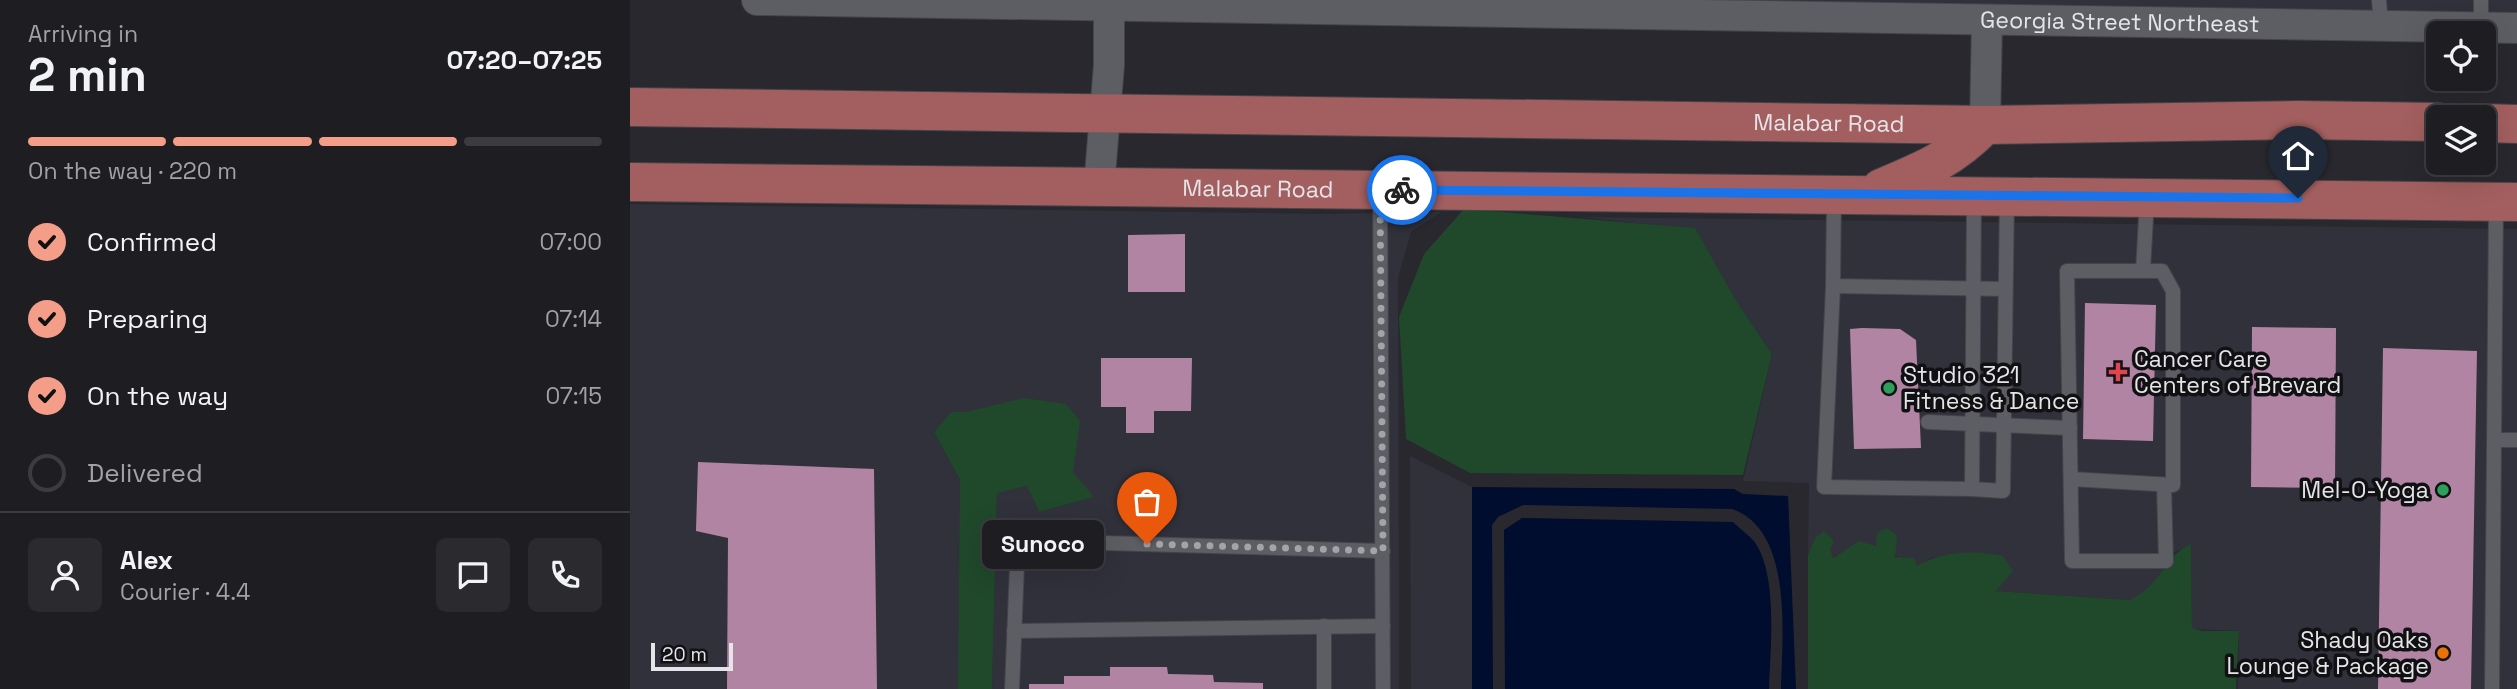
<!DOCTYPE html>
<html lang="en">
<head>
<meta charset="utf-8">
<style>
  :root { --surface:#1e1e22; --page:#2b2b2f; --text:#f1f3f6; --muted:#a1a2a5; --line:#3c3c40; --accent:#f49e89 }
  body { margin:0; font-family:"Space Grotesk",sans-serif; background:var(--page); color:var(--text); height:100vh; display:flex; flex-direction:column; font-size:26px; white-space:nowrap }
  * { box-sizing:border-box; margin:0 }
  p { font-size:23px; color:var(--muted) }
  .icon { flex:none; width:38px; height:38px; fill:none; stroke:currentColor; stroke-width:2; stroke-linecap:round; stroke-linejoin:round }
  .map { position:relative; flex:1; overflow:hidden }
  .details { display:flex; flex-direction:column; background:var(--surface); width:630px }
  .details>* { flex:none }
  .fabs { position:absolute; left:1796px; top:21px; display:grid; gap:14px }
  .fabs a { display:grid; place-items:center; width:70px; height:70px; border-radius:10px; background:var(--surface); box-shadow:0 7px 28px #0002,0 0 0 2px var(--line); font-size:35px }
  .scale { position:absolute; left:21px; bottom:18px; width:82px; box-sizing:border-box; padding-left:7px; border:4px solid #e5e5e9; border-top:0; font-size:19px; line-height:24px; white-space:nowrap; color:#e5e5e9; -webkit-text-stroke:5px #111114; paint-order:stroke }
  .pin { position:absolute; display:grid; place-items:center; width:60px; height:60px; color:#fff; margin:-72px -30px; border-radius:50% 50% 50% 0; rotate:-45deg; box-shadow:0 0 7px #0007 }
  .pin .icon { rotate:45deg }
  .courier { position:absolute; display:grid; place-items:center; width:70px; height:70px; margin:-35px; border:5px solid #1a73e8; border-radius:50%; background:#fff; color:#222; box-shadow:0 2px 9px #0007 }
  .bubble { position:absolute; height:49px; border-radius:10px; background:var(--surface); box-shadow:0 7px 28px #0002,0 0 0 2px var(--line); font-size:23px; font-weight:600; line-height:49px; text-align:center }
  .headline em { font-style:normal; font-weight:600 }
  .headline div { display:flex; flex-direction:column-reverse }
  .headline { display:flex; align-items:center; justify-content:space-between; height:119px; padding:0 28px }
  h1 { font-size:46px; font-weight:600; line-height:52px }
  .bar { display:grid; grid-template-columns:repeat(4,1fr); gap:10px 7px; align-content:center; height:84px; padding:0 28px }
  .bar i { height:9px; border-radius:5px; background:var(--line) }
  .bar .current { background:var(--accent) }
  .bar p { grid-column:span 4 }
  .line { display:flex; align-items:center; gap:18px; padding:0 28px; border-top:2px solid var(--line) }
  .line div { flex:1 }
  .round { display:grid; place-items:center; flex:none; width:74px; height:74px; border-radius:10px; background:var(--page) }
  ol { padding:0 28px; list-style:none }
  li { display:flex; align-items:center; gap:21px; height:77px }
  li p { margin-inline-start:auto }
  li .icon { padding:7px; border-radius:50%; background:var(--accent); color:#111; stroke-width:4 }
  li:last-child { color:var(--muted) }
  li i { width:38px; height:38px; border:4px solid var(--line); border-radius:50% }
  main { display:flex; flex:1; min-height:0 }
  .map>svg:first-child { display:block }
  .built { fill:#31313c }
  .green { fill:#20482b }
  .water { fill:#010d2e }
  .building { fill:#b284a3 }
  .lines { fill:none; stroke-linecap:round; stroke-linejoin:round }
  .lane-casing { stroke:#444449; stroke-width:16 }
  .street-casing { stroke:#444449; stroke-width:32 }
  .primary-casing { stroke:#444449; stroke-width:40 }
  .lane { stroke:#5d5d64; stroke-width:14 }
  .street { stroke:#5d5d64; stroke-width:30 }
  .primary { stroke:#a35f5f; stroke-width:38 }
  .done { stroke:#a3a3a8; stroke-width:7; stroke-dasharray:0 12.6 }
  .route { stroke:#1a73e8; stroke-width:9 }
  .health-dot { fill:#e0444e; stroke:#111114; stroke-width:2.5 }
  .leisure-dot { fill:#2e9e5b; stroke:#111114; stroke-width:2.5 }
  .food-dot { fill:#e8710a; stroke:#111114; stroke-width:2.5 }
  .labels { text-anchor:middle; stroke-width:7; stroke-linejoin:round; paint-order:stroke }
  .street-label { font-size:23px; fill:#e5e5e9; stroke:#111114 }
  .poi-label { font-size:23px; fill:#e5e5e9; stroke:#111114; text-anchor:start }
</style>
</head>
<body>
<main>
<section class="details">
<div class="headline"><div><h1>2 min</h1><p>Arriving in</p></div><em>07:20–07:25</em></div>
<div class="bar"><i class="current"></i><i class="current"></i><i class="current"></i><i></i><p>On the way · 220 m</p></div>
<ol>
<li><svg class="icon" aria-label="check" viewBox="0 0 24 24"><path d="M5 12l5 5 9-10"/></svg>Confirmed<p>07:00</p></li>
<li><svg class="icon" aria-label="check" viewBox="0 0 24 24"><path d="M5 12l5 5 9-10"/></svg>Preparing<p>07:14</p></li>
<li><svg class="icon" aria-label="check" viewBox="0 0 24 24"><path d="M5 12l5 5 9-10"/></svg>On the way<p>07:15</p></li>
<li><i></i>Delivered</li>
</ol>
<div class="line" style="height:126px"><a class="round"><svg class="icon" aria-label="person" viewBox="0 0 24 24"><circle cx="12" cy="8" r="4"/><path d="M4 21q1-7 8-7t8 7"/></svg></a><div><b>Alex</b><p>Courier · 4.4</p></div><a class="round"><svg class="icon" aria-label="chat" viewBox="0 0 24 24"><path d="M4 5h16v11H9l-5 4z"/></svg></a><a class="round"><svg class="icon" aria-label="phone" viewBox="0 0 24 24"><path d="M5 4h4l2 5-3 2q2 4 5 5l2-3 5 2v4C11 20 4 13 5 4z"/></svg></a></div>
</section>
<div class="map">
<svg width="1887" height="689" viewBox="0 0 1887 689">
  <rect width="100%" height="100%" fill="#28282e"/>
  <g class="built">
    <polygon points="890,0 1887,0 1887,12 1708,12"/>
    <polygon points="0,204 690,214 811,212 781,232 768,278 769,689 362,689 367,492 397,486 409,512 464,497 336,412 321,412 304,432 330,480 332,689 0,689"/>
    <polygon points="949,217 1887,229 1887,689 1608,689 1609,631 1562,629 1561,545 1545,552 1519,591 1501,600 1365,591 1359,553 1301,558 1287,566 1246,546 1229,542 1202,558 1200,549 1185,538 1178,555 1179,483 1113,481 1142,354 1107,302 1065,229"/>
    <polygon points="780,456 842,487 842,689 781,689"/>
  </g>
  <g class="green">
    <polygon points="834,209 1065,228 1107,302 1142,354 1113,475 840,473 776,439 769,317 794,254"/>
    <polygon points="394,398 436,404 450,421 443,472 464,497 409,512 397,486 367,493 362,689 328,689 330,480 304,432 321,412 336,412"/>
    <path d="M1257,528L1267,535L1265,557L1284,558L1287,566C1312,551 1345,550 1373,556L1383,571L1366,591L1500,600C1535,582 1532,557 1561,544L1562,628L1573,631H1609L1606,689H1178V555L1185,538L1194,531L1204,541L1200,549L1203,558L1229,541L1246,546L1247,533Z"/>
  </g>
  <g class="water">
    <path d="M842,487L1104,489L1113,494L1158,496L1166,689H1151C1152,638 1164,530 1102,509L893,505L868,517L862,525L863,689H842Z"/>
    <path d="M892,518L1103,522C1109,528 1117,534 1123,540C1149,572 1140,650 1139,689H875L874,530Z"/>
  </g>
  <g class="building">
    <polygon points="555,234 555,292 498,292 498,235"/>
    <polygon points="1455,303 1526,305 1523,441 1453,439"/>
    <polygon points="1622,327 1706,328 1705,488 1621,487"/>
    <polygon points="1232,328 1270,329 1286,340 1291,448 1224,449 1220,329"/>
    <polygon points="1753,348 1847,351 1841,689 1748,689"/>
    <polygon points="471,358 562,358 561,411 524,411 524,433 496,433 496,407 471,407"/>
    <polygon points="68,462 244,469 247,689 97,689 98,538 66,531"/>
    <polygon points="480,667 537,667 538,674 583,675 584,682 633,683 633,689 399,689 399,684 434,684 434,676 480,676"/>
  </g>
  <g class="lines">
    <defs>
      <g id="lane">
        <polyline points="1749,0 1751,26"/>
        <polyline points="1851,27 1851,0"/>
        <polyline points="750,191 753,689"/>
        <polyline points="1204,195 1203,286 1375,289"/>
        <polyline points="1344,197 1342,489 1373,491 1377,197"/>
        <polyline points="1513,271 1517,199"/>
        <polyline points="1203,286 1194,487 1342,489"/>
        <polyline points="1298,422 1440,428"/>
        <polyline points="1865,440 1887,440"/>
        <polyline points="1441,479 1543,485 1543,291 1532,271 1437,271 1442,561 1536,561 1534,485"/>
        <polyline points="694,626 694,689"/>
        <polyline points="384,631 753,626"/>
        <polyline points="382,689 388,541 420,532 439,542 753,551"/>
        <polyline points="1862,689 1866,203"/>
      </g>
      <g id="street">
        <path id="s1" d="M127,0L1887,28"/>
        <polyline points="1355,125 1357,20"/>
        <polyline points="469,187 479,65 479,0"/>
      </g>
      <g id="primary">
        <path id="s2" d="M0,107L1355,125L1668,120L1808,122"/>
        <polyline points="1853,123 1887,124"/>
        <path id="s3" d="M0,182L1887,202"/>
        <path d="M1251,188C1294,170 1322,159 1355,125"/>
      </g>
    </defs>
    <use href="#lane" class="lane-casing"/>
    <use href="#street" class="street-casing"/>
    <use href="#primary" class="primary-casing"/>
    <use href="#lane" class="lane"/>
    <use href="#street" class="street"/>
    <use href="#primary" class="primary"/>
  </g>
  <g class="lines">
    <polyline class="done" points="517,544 753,551 750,189 772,190"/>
    <polyline class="route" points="772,190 1668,198"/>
  </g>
  <path class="health-dot" d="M1484.5 361.5h7v7h7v7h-7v7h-7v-7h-7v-7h7z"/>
  <g class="leisure-dot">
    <circle cx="1259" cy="388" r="7"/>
    <circle cx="1813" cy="490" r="7"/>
  </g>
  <circle class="food-dot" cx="1813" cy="653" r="7"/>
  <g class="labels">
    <g class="street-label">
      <text dy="8" stroke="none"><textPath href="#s1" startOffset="1363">Georgia Street Northeast</textPath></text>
      <text dy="8" stroke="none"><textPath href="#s2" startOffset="1199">Malabar Road</textPath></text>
      <text dy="8" stroke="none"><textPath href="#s3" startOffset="628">Malabar Road</textPath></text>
    </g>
    <g class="poi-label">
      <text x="1504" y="367">Cancer Care<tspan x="1504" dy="26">Centers of Brevard</tspan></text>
      <text x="1273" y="383">Studio 321<tspan x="1273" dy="26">Fitness &amp; Dance</tspan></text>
      <text x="1799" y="498" text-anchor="end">Mel-O-Yoga</text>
      <text x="1799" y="648" text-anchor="end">Shady Oaks<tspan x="1799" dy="26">Lounge &amp; Package</tspan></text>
    </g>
  </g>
</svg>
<div class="fabs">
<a><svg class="icon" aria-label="locate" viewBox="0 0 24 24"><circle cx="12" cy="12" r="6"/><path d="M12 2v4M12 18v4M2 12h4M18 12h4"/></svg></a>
<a><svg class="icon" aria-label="layers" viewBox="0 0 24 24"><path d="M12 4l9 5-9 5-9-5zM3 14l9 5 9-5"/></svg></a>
</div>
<div class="scale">20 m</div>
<div class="pin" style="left:517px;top:544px;background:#ea580c"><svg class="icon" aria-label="bag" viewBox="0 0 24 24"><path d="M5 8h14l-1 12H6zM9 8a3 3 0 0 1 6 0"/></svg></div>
<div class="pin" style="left:1668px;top:198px;background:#1f2937"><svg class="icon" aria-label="home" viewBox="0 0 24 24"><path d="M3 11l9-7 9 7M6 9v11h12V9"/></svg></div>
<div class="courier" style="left:772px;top:190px"><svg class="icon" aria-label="bike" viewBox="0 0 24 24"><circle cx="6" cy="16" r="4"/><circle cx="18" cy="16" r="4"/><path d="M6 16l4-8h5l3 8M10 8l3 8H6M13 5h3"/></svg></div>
<div class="bubble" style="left:352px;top:520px;width:122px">Sunoco</div>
</div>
</main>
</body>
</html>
